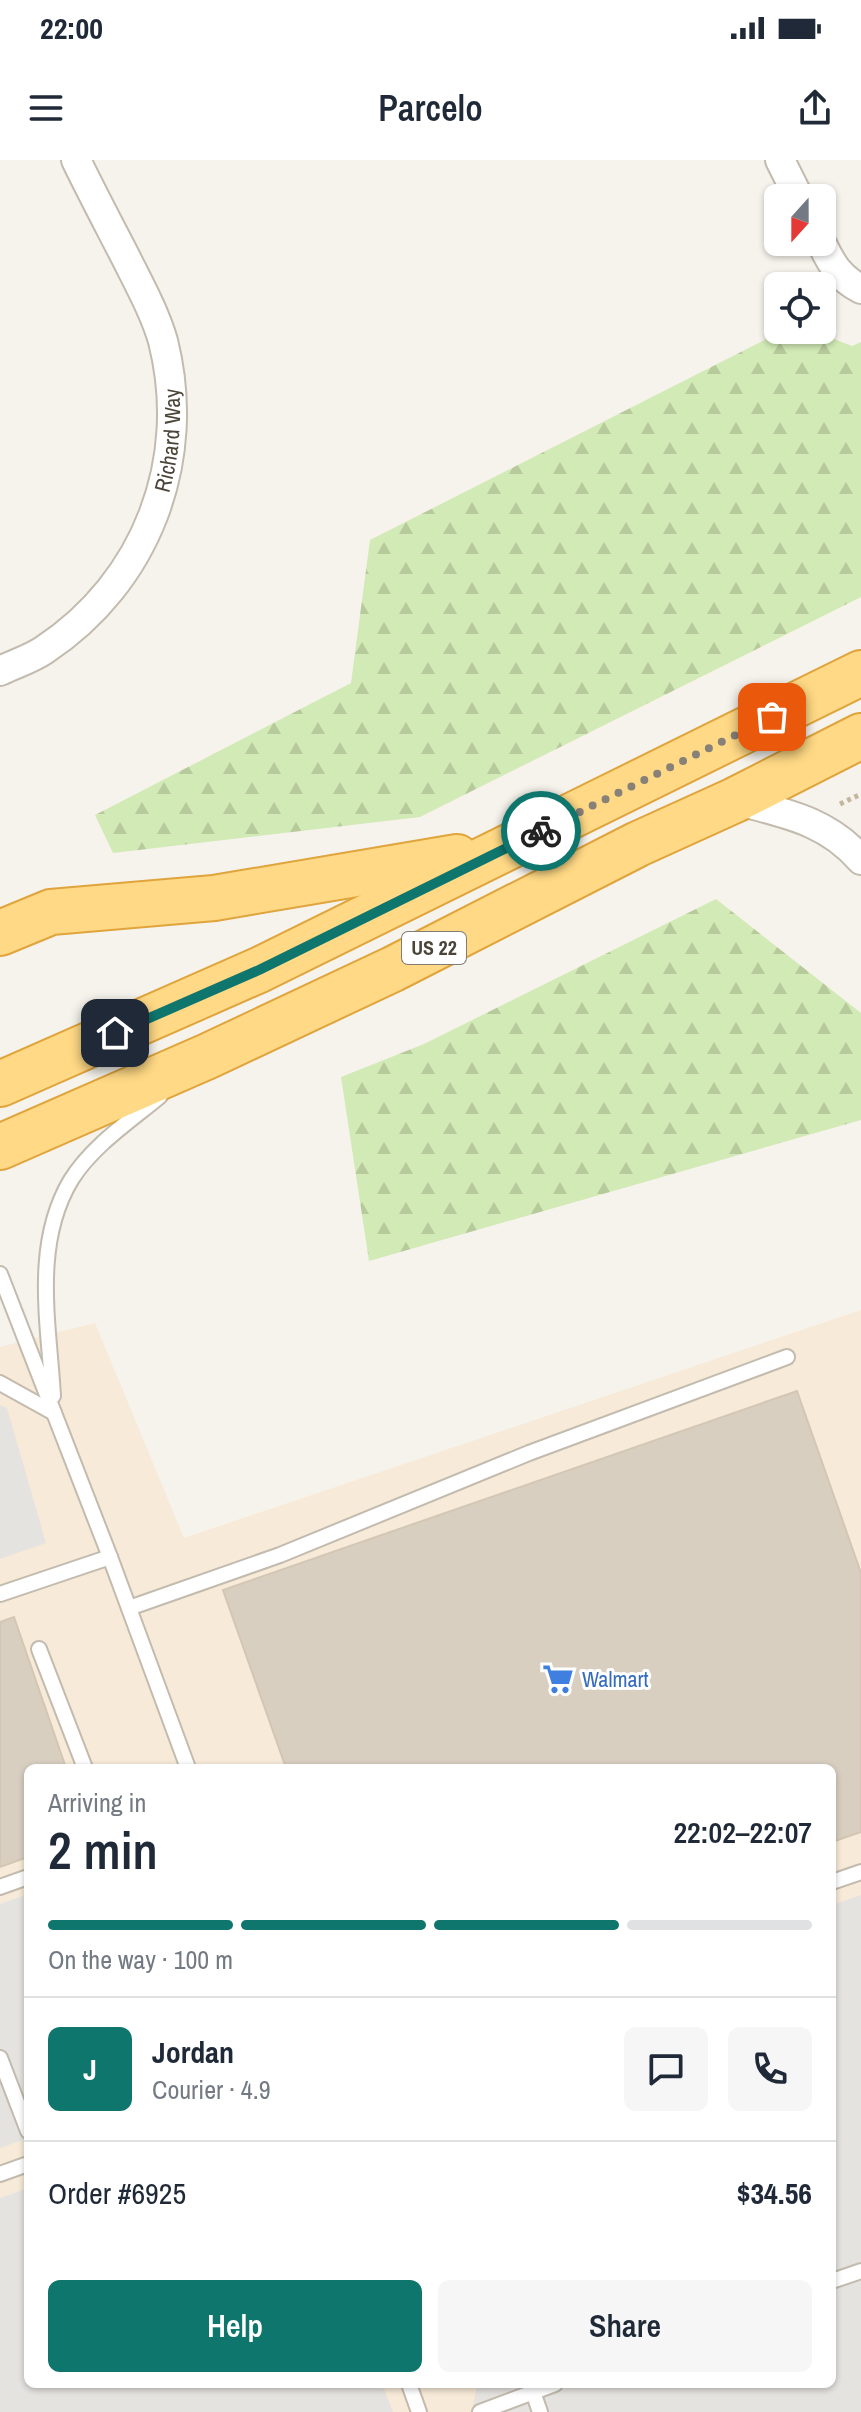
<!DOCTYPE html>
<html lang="en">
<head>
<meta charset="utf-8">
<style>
  :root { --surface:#fff; --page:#f6f6f7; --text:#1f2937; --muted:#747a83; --line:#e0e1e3; --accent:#0f766e }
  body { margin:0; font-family:"Archivo Narrow",sans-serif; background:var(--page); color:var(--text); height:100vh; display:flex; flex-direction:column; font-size:30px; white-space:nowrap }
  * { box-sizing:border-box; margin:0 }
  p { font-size:26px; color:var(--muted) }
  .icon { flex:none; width:44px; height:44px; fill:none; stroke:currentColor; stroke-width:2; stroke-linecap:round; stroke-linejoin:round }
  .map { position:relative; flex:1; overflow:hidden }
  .sheet { position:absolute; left:24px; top:1604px; width:812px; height:624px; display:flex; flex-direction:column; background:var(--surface); border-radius:12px; box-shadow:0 2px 6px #0004 }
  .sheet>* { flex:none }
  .needle { width:52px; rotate:201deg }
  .tools { position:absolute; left:764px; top:24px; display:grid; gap:16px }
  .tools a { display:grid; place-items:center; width:72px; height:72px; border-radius:12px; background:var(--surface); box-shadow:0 2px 6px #0004; font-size:40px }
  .pin { position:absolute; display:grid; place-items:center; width:68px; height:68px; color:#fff; margin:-34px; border-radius:16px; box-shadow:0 4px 12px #0006 }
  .courier { position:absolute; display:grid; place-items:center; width:80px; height:80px; margin:-40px; border:6px solid #0f766e; border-radius:50%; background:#fff; color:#222; box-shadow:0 2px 10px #0007 }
  .summary em { font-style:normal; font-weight:600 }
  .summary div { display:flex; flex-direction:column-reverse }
  .summary { display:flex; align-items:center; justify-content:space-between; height:136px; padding:0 24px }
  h1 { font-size:52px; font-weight:600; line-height:60px }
  .bar { display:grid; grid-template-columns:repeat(4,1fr); gap:12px 8px; align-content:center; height:96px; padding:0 24px }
  .bar i { height:10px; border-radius:6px; background:var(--line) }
  .bar .selected { background:var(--accent) }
  .bar p { grid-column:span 4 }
  .line { display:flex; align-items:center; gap:20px; padding:0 24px; border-top:2px solid var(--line) }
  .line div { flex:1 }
  .round { display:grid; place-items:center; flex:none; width:84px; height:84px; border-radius:12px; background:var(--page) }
  .primary-button { display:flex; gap:16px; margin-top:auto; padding:16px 24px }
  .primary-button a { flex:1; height:92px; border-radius:12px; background:var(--accent); color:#fff; font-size:32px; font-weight:600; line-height:92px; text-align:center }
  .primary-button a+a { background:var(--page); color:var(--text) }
  .status { display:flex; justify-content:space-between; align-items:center; height:56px; padding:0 40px; background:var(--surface); direction:ltr }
  .status svg { height:22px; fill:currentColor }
  header { display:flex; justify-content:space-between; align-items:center; height:104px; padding:0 24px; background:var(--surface); font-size:36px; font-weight:600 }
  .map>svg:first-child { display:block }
  .commercial { fill:#f7ead8; fill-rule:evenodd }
  .forest { fill:url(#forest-firs) }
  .parking { fill:#e5e3e0 }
  .building { fill:#d8cfc1; stroke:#d3c7b4; stroke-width:2 }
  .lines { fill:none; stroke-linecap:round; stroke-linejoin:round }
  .service-casing { stroke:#c2bbae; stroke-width:18 }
  .minor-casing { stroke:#c2bbae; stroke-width:32 }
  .trunk-casing { stroke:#e0a43c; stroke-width:48 }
  .path { stroke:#c4b79f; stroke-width:5; stroke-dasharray:4 4; stroke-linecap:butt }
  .service { stroke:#fff; stroke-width:14 }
  .minor { stroke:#fff; stroke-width:28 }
  .trunk { stroke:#ffd985; stroke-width:44 }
  .done { stroke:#878178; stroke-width:8; stroke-dasharray:0 14.4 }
  .route { stroke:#0f766e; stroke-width:10 }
  .labels { text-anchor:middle; stroke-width:6; stroke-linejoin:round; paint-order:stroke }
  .shield { fill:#fff; stroke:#817c74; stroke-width:2 }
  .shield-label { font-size:20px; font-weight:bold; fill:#4b4439 }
  .street-label { font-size:22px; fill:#4b4439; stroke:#fff }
  .shop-label { font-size:22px; fill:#366cbe; stroke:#fff; text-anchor:start }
</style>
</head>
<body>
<div class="status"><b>22:00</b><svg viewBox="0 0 49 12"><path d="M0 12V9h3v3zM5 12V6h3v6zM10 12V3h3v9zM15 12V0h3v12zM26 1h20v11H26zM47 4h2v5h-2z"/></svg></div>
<header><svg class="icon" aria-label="menu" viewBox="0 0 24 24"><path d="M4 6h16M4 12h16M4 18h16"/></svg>Parcelo<svg class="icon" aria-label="share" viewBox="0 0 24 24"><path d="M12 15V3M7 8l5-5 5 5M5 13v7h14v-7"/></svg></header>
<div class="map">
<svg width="861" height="2252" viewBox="0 0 861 2252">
  <defs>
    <pattern id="forest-firs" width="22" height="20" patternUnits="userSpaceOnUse" patternTransform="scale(2)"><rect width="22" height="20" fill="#d2eab5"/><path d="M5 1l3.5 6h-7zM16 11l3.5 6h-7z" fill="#b6ca9c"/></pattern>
  </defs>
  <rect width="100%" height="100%" fill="#f6f3ec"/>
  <path class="commercial" d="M861,1150V2252H0V1187L95,1163L184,1378ZM28,1608H832V2224H28Z"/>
  <g class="forest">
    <polygon points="784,170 811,170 852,186 861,182 861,437 420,657 113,693 95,655 351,523 370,380"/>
    <polygon points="716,739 861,853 861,960 369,1101 341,917 424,884"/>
  </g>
  <g class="parking">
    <polygon points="0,1245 7,1248 46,1383 0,1399"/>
    <polygon points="28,1734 28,1978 0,1988 0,1744"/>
    <polygon points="861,1735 861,2252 472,2252 476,2230 474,2224 832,2224 832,1745"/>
    <polygon points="28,2028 28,2224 382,2224 393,2252 0,2252 0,2038"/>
  </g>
  <g class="building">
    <polygon points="797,1231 861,1413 861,1672 832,1682 832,1608 286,1608 223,1430"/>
    <polygon points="14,1457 66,1608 28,1608 28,1697 0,1707 0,1462"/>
  </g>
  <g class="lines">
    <defs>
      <g id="service">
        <polyline points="0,1114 110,1397 188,1608"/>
        <polyline points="0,1223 54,1253"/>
        <path d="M53,1236C49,1165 32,1085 71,1020C92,986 130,961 160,936"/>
        <polyline points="0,1434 110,1397"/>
        <polyline points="129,1448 280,1395 529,1293 787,1197"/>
        <polyline points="39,1489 85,1608"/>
        <polyline points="832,1722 861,1712"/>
        <polyline points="0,1727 28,1717"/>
        <polyline points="0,1898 28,1971"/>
        <polyline points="0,2014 28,2004"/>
        <polyline points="832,2121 861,2111"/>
        <polyline points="409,2224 419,2252"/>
        <polyline points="531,2226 540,2252"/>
        <polyline points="480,2252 555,2224"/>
      </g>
      <g id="minor">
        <polyline points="780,0 799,38"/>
        <path d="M821,82C831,103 839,118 861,129"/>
        <path id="s1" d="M0,511C14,504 31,499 44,490C147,422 193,300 163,181C155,153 139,124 126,98C109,65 92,33 76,0"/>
        <path d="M735,640C783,653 827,660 861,700"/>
      </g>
      <g id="trunk">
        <polyline points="0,773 51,752 214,738 457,697"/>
        <polyline points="0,924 259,810 861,513"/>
        <polyline points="0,987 208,896 393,809 638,684 735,640 861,576"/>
      </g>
    </defs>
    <use href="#service" class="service-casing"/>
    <use href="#minor" class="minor-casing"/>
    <use href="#trunk" class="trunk-casing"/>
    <polyline class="path" points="840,644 861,634"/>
    <use href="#service" class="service"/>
    <use href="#minor" class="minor"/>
    <use href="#trunk" class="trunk"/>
  </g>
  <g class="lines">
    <polyline class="done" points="541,671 772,557"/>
    <polyline class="route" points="115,873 259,810 541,671"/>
  </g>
  <defs>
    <symbol id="supermarket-bare" viewBox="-9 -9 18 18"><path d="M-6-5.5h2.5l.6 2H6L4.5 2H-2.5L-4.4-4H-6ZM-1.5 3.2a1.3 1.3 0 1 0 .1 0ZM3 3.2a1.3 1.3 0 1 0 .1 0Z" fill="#3f7fe0" stroke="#fff" stroke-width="2.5" paint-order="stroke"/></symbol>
  </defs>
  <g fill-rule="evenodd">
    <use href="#supermarket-bare" x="536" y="1497" width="44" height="44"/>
  </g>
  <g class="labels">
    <rect class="shield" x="402" y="772" width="64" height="32" rx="6"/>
    <g class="shield-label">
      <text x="434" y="795">US 22</text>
    </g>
    <g class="street-label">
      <text dy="8" stroke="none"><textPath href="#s1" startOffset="302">Richard Way</textPath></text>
    </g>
    <g class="shop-label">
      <text x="582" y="1527">Walmart</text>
    </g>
  </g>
</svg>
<div class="tools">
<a><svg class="needle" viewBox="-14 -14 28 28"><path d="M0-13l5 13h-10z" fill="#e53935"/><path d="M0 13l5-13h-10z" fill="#747a83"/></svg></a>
<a><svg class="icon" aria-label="locate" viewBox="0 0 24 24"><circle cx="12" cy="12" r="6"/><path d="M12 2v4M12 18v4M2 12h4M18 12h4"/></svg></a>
</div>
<div class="pin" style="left:772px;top:557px;background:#ea580c"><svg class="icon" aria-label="bag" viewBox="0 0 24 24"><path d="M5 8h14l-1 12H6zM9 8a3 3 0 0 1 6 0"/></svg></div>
<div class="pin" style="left:115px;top:873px;background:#1f2937"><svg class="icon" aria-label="home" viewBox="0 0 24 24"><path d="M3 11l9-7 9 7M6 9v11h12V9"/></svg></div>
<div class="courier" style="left:541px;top:671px"><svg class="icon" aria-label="bike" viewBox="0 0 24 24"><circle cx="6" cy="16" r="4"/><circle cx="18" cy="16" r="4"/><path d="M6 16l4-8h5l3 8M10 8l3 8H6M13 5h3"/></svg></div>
<section class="sheet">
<div class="summary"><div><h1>2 min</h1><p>Arriving in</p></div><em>22:02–22:07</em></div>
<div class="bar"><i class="selected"></i><i class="selected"></i><i class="selected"></i><i></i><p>On the way · 100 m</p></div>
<div class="line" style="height:144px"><b class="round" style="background:var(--accent);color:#fff">J</b><div><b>Jordan</b><p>Courier · 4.9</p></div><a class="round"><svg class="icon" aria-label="chat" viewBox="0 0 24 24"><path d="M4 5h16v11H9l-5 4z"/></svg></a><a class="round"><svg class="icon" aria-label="phone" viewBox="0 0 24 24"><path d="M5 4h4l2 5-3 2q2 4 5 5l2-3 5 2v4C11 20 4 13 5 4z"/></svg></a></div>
<div class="line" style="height:104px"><div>Order #6925</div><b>$34.56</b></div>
<div class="primary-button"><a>Help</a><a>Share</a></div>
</section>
</div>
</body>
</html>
